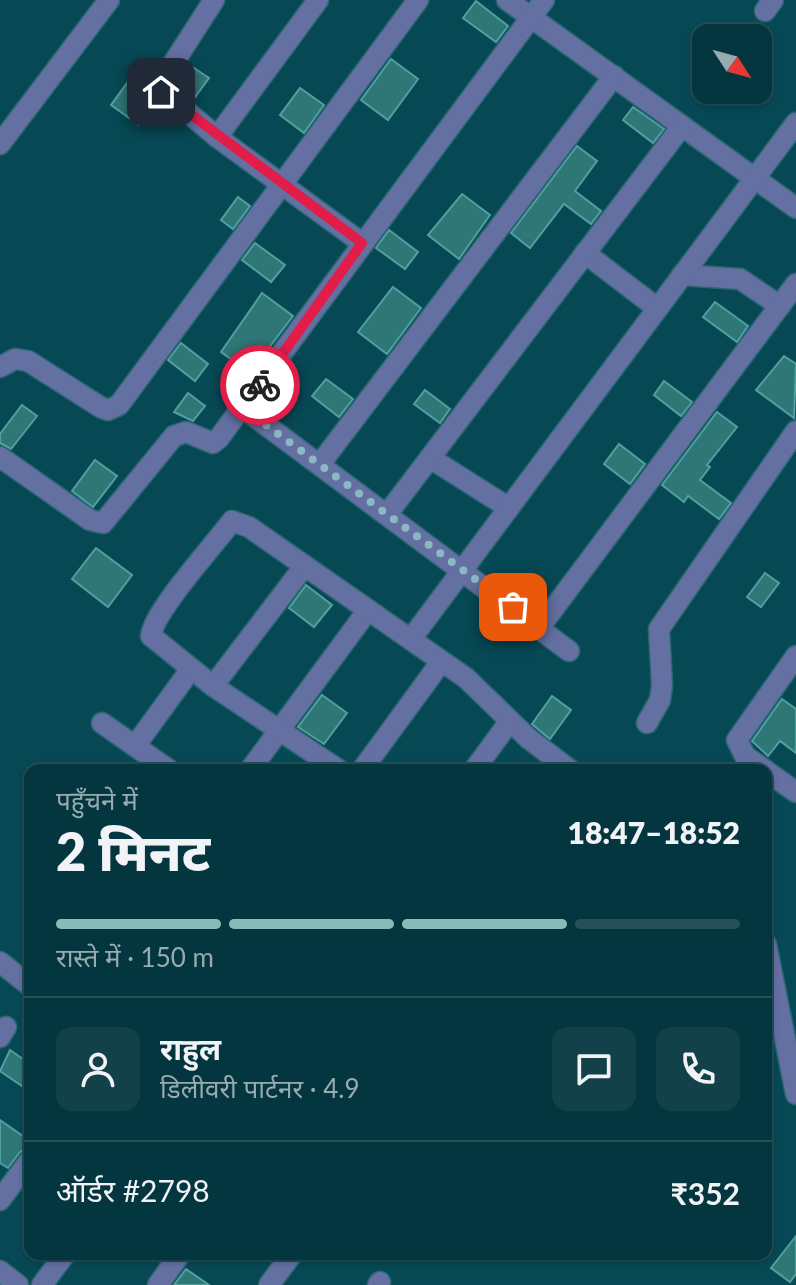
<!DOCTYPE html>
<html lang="hi">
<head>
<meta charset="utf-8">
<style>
  :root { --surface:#04363f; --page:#12414a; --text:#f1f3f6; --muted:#97abb0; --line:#255059; --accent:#8bbbb9 }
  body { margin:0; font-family:Lato,"Noto Sans Devanagari",sans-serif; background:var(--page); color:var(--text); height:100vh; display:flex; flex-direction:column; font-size:30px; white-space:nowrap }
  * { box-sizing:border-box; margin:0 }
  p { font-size:26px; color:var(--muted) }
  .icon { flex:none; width:44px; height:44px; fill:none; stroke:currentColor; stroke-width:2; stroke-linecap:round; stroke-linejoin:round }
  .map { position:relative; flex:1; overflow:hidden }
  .sheet { position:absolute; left:24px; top:764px; width:748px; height:496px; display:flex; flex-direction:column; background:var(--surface); border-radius:16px; box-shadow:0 2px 6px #0004,0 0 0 2px var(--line) }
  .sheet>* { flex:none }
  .needle { width:52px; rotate:126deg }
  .buttons { position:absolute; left:692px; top:24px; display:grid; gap:16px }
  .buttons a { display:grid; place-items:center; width:80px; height:80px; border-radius:16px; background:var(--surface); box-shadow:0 2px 6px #0004,0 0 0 2px var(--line); font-size:40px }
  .pin { position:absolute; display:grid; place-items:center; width:68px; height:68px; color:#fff; margin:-34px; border-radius:16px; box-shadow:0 4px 12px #0006 }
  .courier { position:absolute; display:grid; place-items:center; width:80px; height:80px; margin:-40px; border:6px solid #e11d48; border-radius:50%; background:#fff; color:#222; box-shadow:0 2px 10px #0007 }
  .head em { font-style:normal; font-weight:800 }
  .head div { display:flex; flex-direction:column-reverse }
  .head { display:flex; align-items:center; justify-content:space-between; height:136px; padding:0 32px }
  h1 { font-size:52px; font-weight:800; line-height:60px }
  .bar { display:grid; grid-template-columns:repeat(4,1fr); gap:12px 8px; align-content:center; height:96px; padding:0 32px }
  .bar i { height:10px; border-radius:6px; background:var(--line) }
  .bar .current { background:var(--accent) }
  .bar p { grid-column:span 4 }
  .line { display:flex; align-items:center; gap:20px; padding:0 32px; border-top:2px solid var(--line) }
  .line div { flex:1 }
  .round { display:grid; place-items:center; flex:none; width:84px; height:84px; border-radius:16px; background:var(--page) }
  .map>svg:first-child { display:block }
  .building { fill:#2f7676; stroke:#50a09f; stroke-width:2 }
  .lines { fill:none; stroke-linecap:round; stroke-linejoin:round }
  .minor-casing { stroke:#2b6773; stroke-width:23 }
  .minor { stroke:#646fa2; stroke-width:20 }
  .done { stroke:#8bb9c3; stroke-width:8; stroke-dasharray:0 14.4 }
  .route { stroke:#e11d48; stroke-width:10 }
</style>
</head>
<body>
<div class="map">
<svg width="796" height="1285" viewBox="0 0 796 1285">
  <rect width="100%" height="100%" fill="#064854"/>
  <g class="building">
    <polygon points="476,1 508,26 496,42 463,18"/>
    <polygon points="391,59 418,79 388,120 361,100"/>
    <polygon points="188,64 209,78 193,100 175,84"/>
    <polygon points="127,83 155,103 139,125 111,105"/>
    <polygon points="300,88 324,105 304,133 280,115"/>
    <polygon points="633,107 664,129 653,143 623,120"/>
    <polygon points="577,146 597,161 575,191 601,211 591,224 564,204 530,248 511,233"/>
    <polygon points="462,194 490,215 459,259 428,235"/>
    <polygon points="238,197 250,206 233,229 221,220"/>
    <polygon points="389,230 418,252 405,269 376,248"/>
    <polygon points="255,243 285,265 271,282 242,260"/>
    <polygon points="393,287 421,308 387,354 358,332"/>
    <polygon points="262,293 293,316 250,373 221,352"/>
    <polygon points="715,302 748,326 737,342 703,317"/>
    <polygon points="181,343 208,364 195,381 168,360"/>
    <polygon points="784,356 796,364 794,418 756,390"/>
    <polygon points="326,379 353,399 339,417 312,396"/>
    <polygon points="664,381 692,402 681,416 654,395"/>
    <polygon points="425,390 450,409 440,423 414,404"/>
    <polygon points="188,393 205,406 193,421 174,412"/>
    <polygon points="22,405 37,416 11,449 0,443 0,434"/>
    <polygon points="717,412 737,427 707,465 710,467 700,480 731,503 719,519 688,496 684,502 662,485"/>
    <polygon points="619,444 645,464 630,484 604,464"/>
    <polygon points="95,460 117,476 93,507 72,491"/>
    <polygon points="96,548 132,575 108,607 72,579"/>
    <polygon points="765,573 779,583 761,607 747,597"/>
    <polygon points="306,585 332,605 314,627 289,608"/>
    <polygon points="322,695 347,713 324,744 298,727"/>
    <polygon points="552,696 571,710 550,739 532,724"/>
    <polygon points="782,699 796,709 796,753 780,741 768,756 752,741"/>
    <polygon points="10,1050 30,1064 30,1074 22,1086 0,1071"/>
    <polygon points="0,1120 30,1141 30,1147 20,1152 8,1168 0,1163"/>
    <polygon points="796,1236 796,1274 790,1282 771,1268"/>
    <polygon points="186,1269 209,1285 174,1285"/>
  </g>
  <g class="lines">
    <defs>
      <g id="minor">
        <polyline points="214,0 158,87 217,137 362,243"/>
        <polyline points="507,0 796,208"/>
        <polyline points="765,11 773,0"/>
        <polyline points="217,137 318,0"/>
        <polyline points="0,144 109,0"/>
        <polyline points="585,253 657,308"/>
        <polyline points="682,275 740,279 780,306"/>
        <polyline points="0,367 15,359 28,361 102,408 108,410 119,405 418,0"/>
        <polyline points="243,408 569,651"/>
        <polyline points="0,457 90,520 103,523 174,436 186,432 213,443 219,438 544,0"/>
        <polyline points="430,458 509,508"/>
        <polyline points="320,464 614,76"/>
        <polyline points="388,513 682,126"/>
        <polyline points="539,628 796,284"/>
        <polyline points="411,639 796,123"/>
        <polyline points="213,686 303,568"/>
        <polyline points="102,723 169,770"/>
        <polyline points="647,723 660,700 662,685 659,629 796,431"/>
        <polyline points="135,746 191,669"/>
        <polyline points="250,770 368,610"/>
        <path d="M339,770L213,686L151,636C153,612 215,544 232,521L249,527L466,678L528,738L570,770"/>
        <polyline points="362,770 441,662"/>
        <polyline points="474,770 510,721"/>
        <polyline points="765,770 745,756 737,740 796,656"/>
        <polyline points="766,771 796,792"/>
        <polyline points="766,944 796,1094"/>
        <polyline points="0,962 30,986"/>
        <polyline points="0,1037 6,1027"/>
        <polyline points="0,1200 30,1160"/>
        <polyline points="0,1271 18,1285"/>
        <polyline points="42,1285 65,1254"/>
        <polyline points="158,1285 180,1254"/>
        <polyline points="269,1285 292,1254"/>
        <polyline points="378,1285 380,1282"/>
      </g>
    </defs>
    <use href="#minor" class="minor-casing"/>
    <use href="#minor" class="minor"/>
  </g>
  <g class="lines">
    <polyline class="done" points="260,385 243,408 513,607"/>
    <polyline class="route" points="161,92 362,243 260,385"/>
  </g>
</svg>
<div class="buttons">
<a><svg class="needle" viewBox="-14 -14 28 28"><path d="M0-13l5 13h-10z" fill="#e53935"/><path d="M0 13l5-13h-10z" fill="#97abb0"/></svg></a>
</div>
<div class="pin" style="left:513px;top:607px;background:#ea580c"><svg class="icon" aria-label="bag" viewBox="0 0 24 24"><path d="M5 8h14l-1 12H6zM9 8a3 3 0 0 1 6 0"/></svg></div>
<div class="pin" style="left:161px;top:92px;background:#1f2937"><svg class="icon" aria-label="home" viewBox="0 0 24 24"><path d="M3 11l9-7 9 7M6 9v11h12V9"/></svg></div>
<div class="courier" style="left:260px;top:385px"><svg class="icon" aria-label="bike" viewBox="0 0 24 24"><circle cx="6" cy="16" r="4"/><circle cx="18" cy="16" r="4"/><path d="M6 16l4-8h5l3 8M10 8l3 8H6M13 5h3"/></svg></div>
<section class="sheet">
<div class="head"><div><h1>2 मिनट</h1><p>पहुँचने में</p></div><em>18:47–18:52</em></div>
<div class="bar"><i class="current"></i><i class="current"></i><i class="current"></i><i></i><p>रास्ते में · 150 m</p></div>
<div class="line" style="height:144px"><a class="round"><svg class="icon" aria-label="person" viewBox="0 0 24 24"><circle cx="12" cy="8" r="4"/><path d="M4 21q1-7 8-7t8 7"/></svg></a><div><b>राहुल</b><p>डिलीवरी पार्टनर · 4.9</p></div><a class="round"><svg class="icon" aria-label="chat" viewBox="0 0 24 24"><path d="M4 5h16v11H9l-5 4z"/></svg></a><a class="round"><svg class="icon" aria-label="phone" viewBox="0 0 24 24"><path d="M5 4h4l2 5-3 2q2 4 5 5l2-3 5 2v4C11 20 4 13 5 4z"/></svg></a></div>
<div class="line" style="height:104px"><div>ऑर्डर #2798</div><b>₹352</b></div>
</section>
</div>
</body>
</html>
